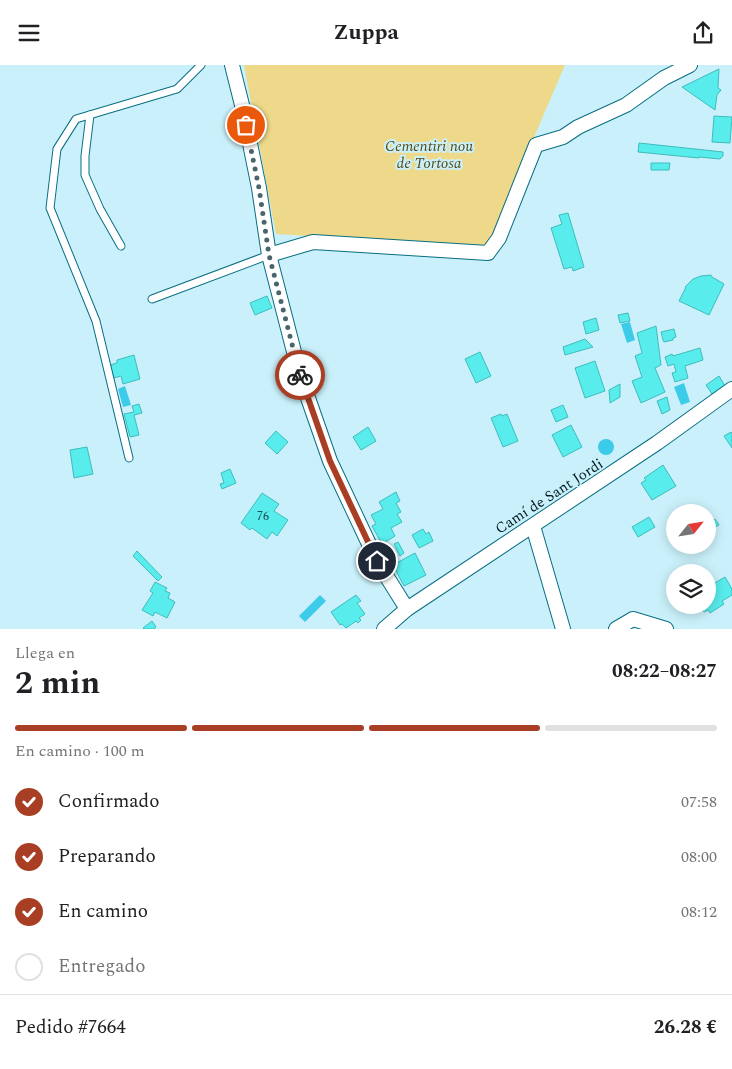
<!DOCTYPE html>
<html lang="es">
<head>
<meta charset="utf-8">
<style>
  :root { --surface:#fff; --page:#f2f2f2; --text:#202124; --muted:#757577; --line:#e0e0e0; --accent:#a83f24 }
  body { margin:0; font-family:Spectral,serif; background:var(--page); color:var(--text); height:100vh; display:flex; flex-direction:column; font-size:19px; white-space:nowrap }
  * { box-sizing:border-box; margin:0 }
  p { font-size:16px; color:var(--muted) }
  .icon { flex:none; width:28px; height:28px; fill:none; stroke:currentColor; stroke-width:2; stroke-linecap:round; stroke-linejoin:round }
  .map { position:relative; height:564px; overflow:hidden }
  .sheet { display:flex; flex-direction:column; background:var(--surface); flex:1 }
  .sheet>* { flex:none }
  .needle { width:32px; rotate:60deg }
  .tools { position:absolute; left:666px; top:439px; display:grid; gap:10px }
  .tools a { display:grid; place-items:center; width:50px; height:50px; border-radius:50%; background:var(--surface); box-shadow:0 2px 12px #0003; font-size:25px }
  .pin { position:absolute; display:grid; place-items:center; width:42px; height:42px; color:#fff; margin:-21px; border:2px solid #fff; border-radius:50%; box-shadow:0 1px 5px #0007 }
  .courier { position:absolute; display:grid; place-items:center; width:50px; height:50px; margin:-25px; border:4px solid #a83f24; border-radius:50%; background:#fff; color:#222; box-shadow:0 1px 6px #0007 }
  .summary em { font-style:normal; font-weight:700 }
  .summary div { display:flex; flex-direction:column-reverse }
  .summary { display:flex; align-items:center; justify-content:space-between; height:85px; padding:0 15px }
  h1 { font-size:32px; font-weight:700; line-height:38px }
  .bar { display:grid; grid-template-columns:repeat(4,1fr); gap:8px 5px; align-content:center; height:60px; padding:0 15px }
  .bar i { height:6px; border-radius:4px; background:var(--line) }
  .bar .on { background:var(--accent) }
  .bar p { grid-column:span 4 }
  .line { display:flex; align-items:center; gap:12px; padding:0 15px; border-top:1px solid var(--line) }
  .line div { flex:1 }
  ol { padding:0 15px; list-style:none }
  li { display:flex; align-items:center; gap:15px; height:55px }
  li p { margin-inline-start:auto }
  li .icon { padding:5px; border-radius:50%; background:var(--accent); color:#fff; stroke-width:4 }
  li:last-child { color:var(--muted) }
  li i { width:28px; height:28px; border:2px solid var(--line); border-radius:50% }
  header { display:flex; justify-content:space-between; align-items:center; height:65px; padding:0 15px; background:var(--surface); font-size:22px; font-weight:700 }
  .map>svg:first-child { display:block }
  .green { fill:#eed98a }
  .water { fill:#3ccbe9 }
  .building { fill:#58ecec; stroke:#3fbcbd }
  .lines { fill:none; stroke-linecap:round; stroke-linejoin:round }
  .lane-casing { stroke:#086e81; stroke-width:9 }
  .street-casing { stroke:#086e81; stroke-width:16 }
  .lane { stroke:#fff; stroke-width:7 }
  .street { stroke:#fff; stroke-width:14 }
  .done { stroke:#49666d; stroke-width:5; stroke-dasharray:0 9 }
  .route { stroke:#a83f24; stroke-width:6 }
  .labels { text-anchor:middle; stroke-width:4; stroke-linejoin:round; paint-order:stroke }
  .number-label { font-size:12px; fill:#184f53 }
  .park-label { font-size:15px; font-style:italic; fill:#574a13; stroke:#caf1fb }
  .street-label { font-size:15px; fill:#031b20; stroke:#caf1fb }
</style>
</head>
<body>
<header><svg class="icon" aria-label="menu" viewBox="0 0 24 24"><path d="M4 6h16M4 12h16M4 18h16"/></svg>Zuppa<svg class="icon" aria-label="share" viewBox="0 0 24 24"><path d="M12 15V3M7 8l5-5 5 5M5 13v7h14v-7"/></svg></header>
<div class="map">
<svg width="732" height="564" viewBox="0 0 732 564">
  <rect width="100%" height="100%" fill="#caf1fb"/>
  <polygon class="green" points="244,0 565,0 487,182 276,169"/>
  <g class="water">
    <polygon points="630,257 635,275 627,278 621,259"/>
    <polygon points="684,318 690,337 681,340 674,322"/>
    <polygon points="125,321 131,340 123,342 118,324"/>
    <circle cx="606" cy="382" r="8"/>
    <polygon points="320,530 326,536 305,557 299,551"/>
  </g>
  <g class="building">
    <polygon points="719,4 718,23 721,25 717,30 715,45 682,22"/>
    <polygon points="714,51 732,52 730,78 712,77"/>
    <polygon points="639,78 723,87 723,91 720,94 699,92 699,93 638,87"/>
    <polygon points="651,98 670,98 669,105 651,105"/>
    <polygon points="568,148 584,202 573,206 572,202 564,204 551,163 562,159 559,150"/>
    <polygon points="711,210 712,212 724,219 709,250 679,236 686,222 685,222 693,214 701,211"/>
    <polygon points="267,231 272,243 255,250 250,238"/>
    <polygon points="628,248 630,256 620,258 618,250"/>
    <polygon points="596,253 599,265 586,269 583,257"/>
    <polygon points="656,261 661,300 655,303 665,327 641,338 632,316 642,312 635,291 642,288 637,268"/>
    <polygon points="674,264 676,272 673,273 673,275 664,277 663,275 661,267"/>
    <polygon points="585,274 593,282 565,290 563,282"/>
    <polygon points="700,283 703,295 685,301 688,313 675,317 672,308 676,307 674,299 668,301 665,292 672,289 673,291"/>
    <polygon points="480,287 491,311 476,318 465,294"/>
    <polygon points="134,290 140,314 123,319 121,311 114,313 110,300 117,298 117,295"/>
    <polygon points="595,296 605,326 585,333 575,303"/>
    <polygon points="719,311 725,321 712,329 706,320"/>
    <polygon points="620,319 620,332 610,338 609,325"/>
    <polygon points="667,332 670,345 662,349 657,336"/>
    <polygon points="139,339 142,348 134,350 139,370 130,372 124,349 134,347 132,341"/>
    <polygon points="563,340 568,352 556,357 551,345"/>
    <polygon points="501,349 502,351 507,349 518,376 503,382 491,353"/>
    <polygon points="571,360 582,382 563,392 552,370"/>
    <polygon points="368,362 376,376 361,385 353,372"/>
    <polygon points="276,366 288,377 277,389 265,378"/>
    <polygon points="731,367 732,369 732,383 724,371"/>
    <polygon points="87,382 93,409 74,413 70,385"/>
    <polygon points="663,400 676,421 652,435 641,418 646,415 644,413"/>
    <polygon points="230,404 236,418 222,424 220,419 224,418 221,408"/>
    <polygon points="396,427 400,436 396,438 401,447 397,449 402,457 391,463 395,471 382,479 372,461 376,459 371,450 383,444 379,437"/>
    <polygon points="262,428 279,439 274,446 288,455 277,471 272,467 267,474 252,463 250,465 241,458"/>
    <polygon points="649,452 655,462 638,472 632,462"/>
    <polygon points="715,454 719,460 711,464 710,462 712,460 710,457"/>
    <polygon points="423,464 426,469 429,467 433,476 419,483 412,470"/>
    <polygon points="398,477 404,488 400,491 394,479"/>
    <polygon points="137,486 162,512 158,516 133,491"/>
    <polygon points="415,488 426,510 404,521 393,500"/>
    <polygon points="725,512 732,524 732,530 722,536 724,539 710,548 708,545 704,547 699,540 708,540 708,521 708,522"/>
    <polygon points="155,517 167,523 165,526 170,528 168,533 175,537 167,553 155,547 153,551 142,545 153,528 150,526"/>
    <polygon points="356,530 361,536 357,538 365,549 359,553 361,555 358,558 356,556 346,563 342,559 340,560 331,547"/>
    <polygon points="152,556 156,562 154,564 144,564 143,563"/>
  </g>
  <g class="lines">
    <defs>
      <g id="lane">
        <polyline points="90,50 85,91 85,110 100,144 121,181"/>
        <polyline points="152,234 269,190"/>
        <polyline points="129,393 96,256 50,143 57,84 76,54 177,24 201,0"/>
      </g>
      <g id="street">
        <polyline points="232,0 243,44 259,123 269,190 300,310 330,396 377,496 407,544"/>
        <polyline points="269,190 313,177 488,188 499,173 536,80 563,72 578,62 626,40 664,13 690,0"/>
        <polyline points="533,461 563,564"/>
        <polyline points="384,564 407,544 657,378 732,324"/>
        <polyline points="616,564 633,554 666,564"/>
      </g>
    </defs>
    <use href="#lane" class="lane-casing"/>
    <use href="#street" class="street-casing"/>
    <use href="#lane" class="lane"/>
    <use href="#street" class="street"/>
  </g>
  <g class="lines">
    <polyline class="done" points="246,60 259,123 269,190 300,310"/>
    <polyline class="route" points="300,310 330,396 377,496"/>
  </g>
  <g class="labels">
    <g class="number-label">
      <text x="263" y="455">76</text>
    </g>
    <g class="park-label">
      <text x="429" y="86">Cementiri nou<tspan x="429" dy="17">de Tortosa</tspan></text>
    </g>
    <g class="street-label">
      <text transform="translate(549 431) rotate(-33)" y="5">Camí de Sant Jordi</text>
    </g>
  </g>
</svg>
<div class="tools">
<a><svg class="needle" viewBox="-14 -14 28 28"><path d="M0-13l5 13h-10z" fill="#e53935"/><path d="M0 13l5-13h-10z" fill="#757577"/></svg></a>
<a><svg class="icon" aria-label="layers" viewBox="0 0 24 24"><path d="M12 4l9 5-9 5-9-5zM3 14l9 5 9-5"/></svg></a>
</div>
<div class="pin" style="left:246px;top:60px;background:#ea580c"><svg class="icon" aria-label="bag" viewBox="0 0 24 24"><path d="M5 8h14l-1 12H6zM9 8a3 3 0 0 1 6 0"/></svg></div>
<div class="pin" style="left:377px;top:496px;background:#1f2937"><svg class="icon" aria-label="home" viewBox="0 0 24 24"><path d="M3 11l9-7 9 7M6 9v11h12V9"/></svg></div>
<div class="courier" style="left:300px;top:310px"><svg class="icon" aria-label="bike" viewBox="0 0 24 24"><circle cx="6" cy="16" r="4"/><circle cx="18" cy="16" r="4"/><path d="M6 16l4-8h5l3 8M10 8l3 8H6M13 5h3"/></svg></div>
</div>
<section class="sheet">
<div class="summary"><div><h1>2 min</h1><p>Llega en</p></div><em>08:22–08:27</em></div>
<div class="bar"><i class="on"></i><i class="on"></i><i class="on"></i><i></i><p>En camino · 100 m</p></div>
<ol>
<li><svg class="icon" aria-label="check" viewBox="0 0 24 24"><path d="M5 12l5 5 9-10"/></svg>Confirmado<p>07:58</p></li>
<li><svg class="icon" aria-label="check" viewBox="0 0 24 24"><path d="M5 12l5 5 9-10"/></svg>Preparando<p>08:00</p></li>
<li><svg class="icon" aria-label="check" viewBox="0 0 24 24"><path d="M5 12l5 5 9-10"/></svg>En camino<p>08:12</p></li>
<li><i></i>Entregado</li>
</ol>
<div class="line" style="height:65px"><div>Pedido #7664</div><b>26.28 €</b></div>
</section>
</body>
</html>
